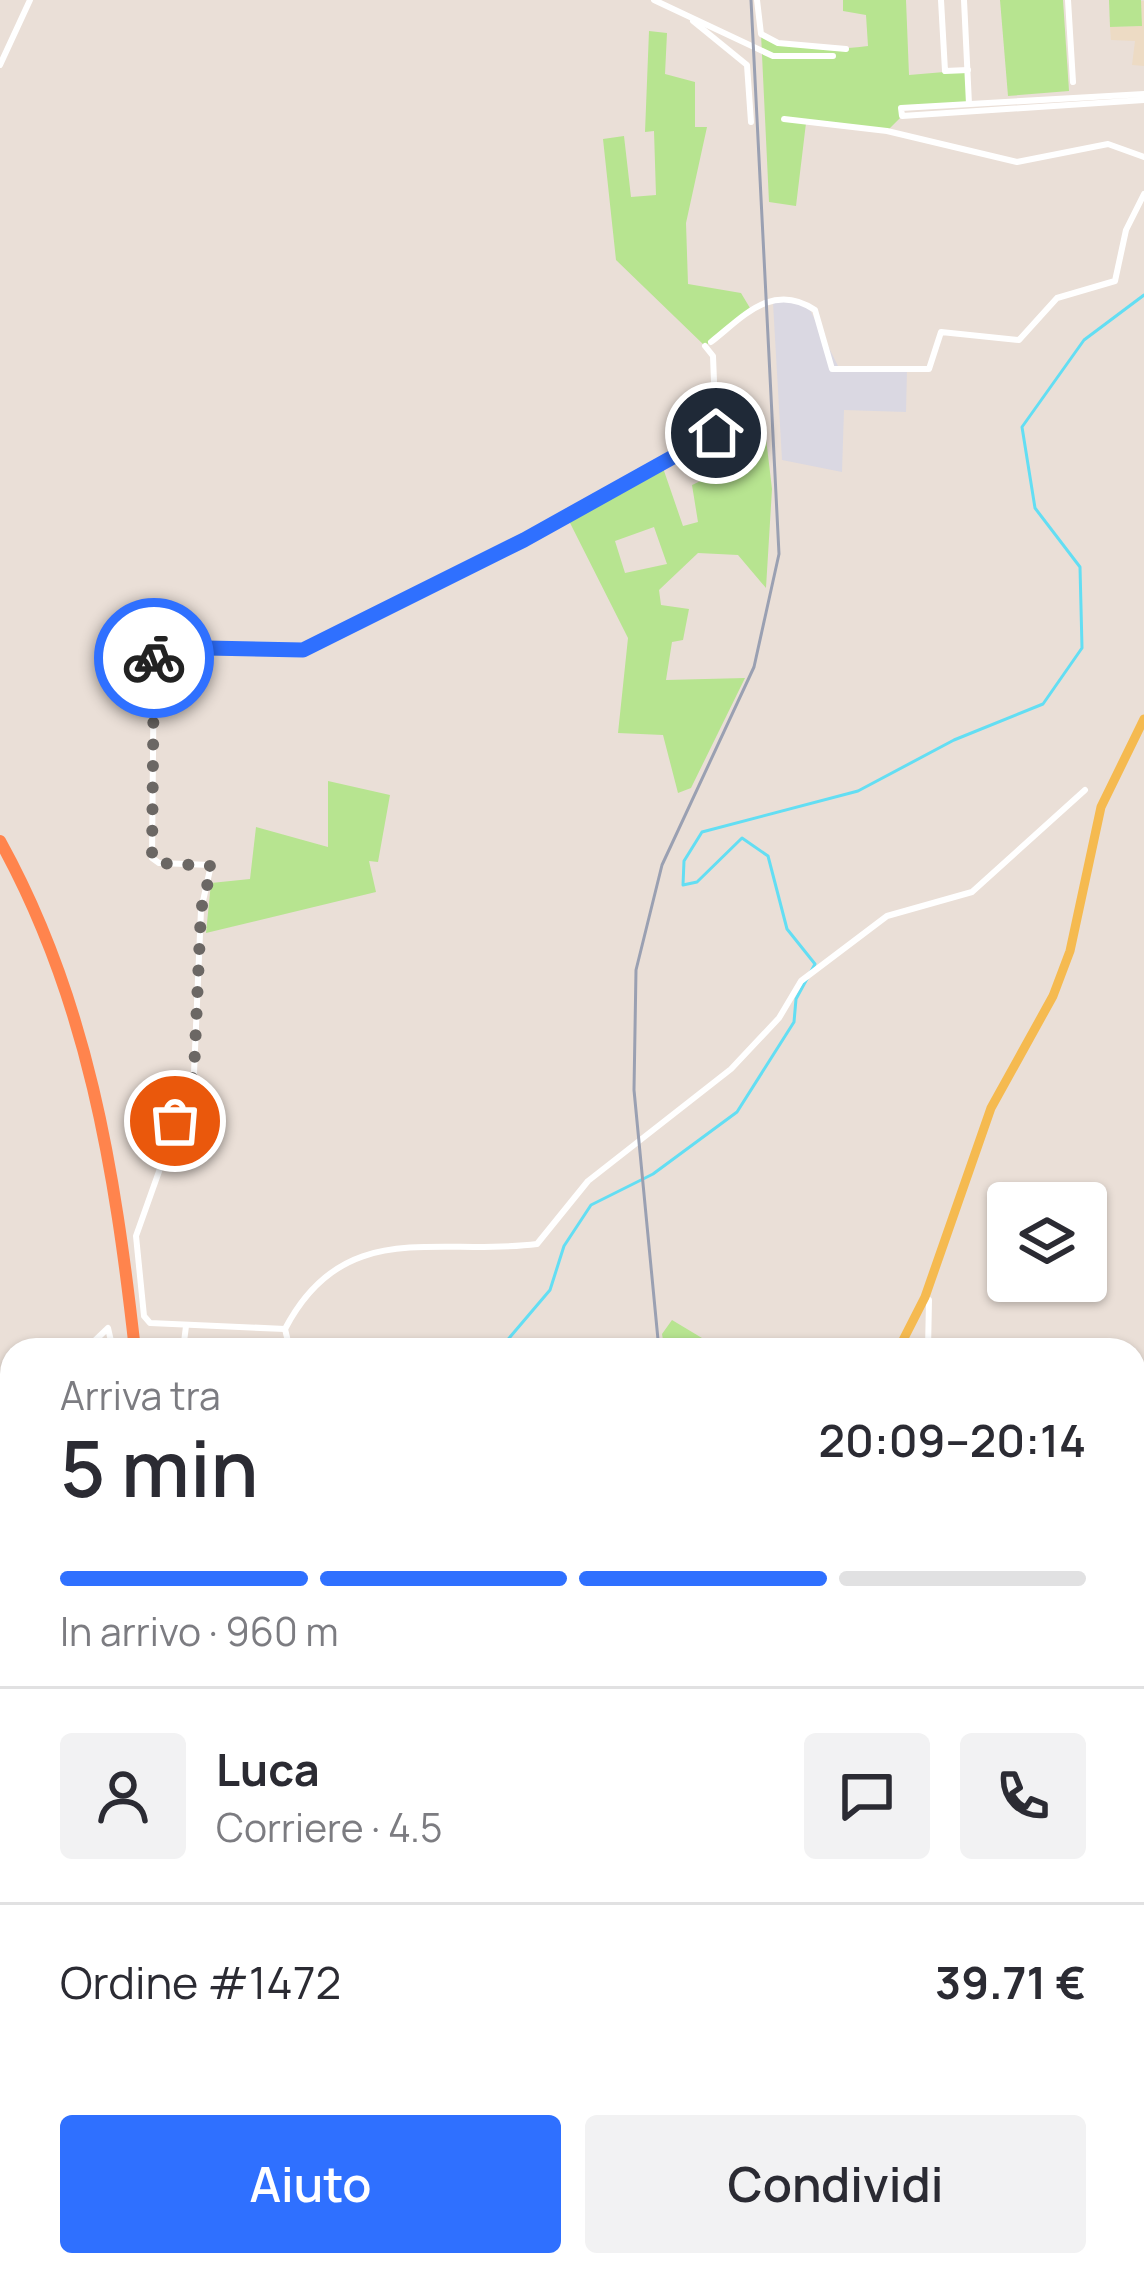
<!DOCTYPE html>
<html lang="it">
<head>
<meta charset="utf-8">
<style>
  :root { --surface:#fff; --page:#f2f2f3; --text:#2b2b33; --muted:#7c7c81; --line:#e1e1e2; --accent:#2f70ff }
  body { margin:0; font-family:Manrope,sans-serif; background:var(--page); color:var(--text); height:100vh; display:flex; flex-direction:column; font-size:45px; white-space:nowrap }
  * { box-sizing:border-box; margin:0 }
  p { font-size:39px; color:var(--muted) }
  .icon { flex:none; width:66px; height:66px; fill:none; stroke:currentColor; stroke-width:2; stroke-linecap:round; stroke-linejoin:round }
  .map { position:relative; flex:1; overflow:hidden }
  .drawer { position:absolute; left:0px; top:1338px; width:1146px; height:939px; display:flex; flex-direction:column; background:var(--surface); border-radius:36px 36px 0 0; box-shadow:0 3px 9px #0004 }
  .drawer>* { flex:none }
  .tools { position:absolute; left:987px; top:1182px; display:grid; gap:24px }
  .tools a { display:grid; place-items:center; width:120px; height:120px; border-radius:12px; background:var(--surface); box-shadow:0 3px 9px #0004; font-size:60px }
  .pin { position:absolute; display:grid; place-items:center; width:102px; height:102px; color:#fff; margin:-51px; border:6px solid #fff; border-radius:50%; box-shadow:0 3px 12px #0007 }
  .courier { position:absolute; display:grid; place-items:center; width:120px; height:120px; margin:-60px; border:9px solid #2f70ff; border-radius:50%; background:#fff; color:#222; box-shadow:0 3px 15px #0007 }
  .summary em { font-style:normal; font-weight:600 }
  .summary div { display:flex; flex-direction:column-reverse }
  .summary { display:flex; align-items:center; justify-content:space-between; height:204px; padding:0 60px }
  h1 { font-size:78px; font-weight:600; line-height:90px }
  .bar { display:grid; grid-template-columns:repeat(4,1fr); gap:18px 12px; align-content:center; height:144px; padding:0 60px }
  .bar i { height:15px; border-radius:9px; background:var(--line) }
  .bar .active { background:var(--accent) }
  .bar p { grid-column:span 4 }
  .line { display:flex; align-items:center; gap:30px; padding:0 60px; border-top:3px solid var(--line) }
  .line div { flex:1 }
  .round { display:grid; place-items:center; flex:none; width:126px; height:126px; border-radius:12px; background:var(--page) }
  .button { display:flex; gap:24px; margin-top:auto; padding:24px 60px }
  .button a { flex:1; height:138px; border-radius:12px; background:var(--accent); color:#fff; font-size:48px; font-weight:600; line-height:138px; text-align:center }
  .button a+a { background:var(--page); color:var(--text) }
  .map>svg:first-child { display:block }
  .industrial { fill:#dad8e2 }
  .education { fill:#eddbc4 }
  .green { fill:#b7e490; fill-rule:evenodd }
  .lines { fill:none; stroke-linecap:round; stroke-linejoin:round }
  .stream { stroke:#63def3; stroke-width:3 }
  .minor { stroke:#fff; stroke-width:6 }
  .major { stroke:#f5ba50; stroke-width:9 }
  .highway { stroke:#ff844d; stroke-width:12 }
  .rail { stroke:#9aa0b2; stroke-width:3 }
  .done { stroke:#6b6764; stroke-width:12; stroke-dasharray:0 21.6 }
  .route { stroke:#2f70ff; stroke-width:15 }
</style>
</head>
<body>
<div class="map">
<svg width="1144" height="2276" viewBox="0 0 1144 2276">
  <rect width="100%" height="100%" fill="#eadfd7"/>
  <polygon class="industrial" points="784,298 809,308 840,370 907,370 906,412 844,410 842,472 782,460 773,303"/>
  <polygon class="education" points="1141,1 1144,1 1144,66 1132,65 1135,41 1111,40 1110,27 1142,26"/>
  <g class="green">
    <path d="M843,0H906L909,75L968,70L969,104L902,108V116L887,131L806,123L796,206L769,202L761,34C792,49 834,51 868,46L866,15L843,11Z"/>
    <polygon points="1000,0 1063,0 1069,91 1008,96"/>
    <polygon points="1109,0 1141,0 1142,26 1110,27"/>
    <polygon points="649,31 667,33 665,74 695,82 695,127 707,127 686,223 688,284 741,293 750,308 705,346 616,260 603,139 624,136 631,197 656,195 654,131 645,132"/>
    <path d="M763,413L772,489L766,588L738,555L698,553L659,590L661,605L689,609L683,640L672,642L666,680L745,678L691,788L678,793L663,735L618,733L628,638L566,515L662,465L683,526L698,522L692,485L718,473L716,433ZM654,527L667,564L625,573L615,541Z"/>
    <polygon points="328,781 390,795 378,862 369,861 376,892 206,933 211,883 250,879 256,827 328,847"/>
    <polygon points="672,1320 722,1350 671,1350 671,1342 664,1346 662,1334"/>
  </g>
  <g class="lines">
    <g class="stream">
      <polyline points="499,1350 550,1290 564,1246 591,1205 653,1174 737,1112 794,1022 796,999 815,964 787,929 768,856 742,838 697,882 683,885 684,861 702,832 858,791 954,740 1043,704 1082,648 1080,567 1035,508 1022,427 1084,340 1144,295"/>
      <polyline points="1134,1598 1144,1577"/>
      <polyline points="0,1829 12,1823"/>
      <polyline points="854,2276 863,2265"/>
    </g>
    <g class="minor">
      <polyline points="654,0 773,56 833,56"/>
      <polyline points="757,0 761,34 778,43 846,49"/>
      <polyline points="941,0 945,71 968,70"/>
      <polyline points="964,0 969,104"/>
      <polyline points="1068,0 1073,82"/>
      <polyline points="693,21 747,65 751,122"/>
      <polyline points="0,65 30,0"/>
      <polyline points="1144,94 901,108 902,116 1144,100"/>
      <polyline points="784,119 887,131 1017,162 1108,144 1144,157"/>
      <path d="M711,342C742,318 772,281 815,310L832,369H929L941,332L1019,340L1057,298L1115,281L1126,230L1144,194"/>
      <polyline points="925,1297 929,1300 928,1350"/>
      <polyline points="285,1329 150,1323 144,1316 136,1236 194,1073 201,910 211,865 159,863 152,858 154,649 185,645 303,650 498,553 716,433 713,356 705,346"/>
      <path d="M285,1329C344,1216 436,1257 537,1244L588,1181L731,1069L779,1018L801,981L887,916L972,892L1085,790"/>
      <polyline points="285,1329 290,1350"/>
      <polyline points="85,1350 108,1328 113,1350"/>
      <polyline points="183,1350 186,1326"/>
      <polyline points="0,1415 7,1408 12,1414"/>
      <polyline points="12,1927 12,1954"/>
      <polyline points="0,2041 12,1966"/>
      <polyline points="0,2132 1,2046"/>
      <polyline points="547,2267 578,2270 580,2265"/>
      <polyline points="511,2276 512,2265"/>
    </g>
    <g class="major">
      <polyline points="898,1350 925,1297 991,1108 1053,996 1070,951 1101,807 1144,719"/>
      <polyline points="1134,2025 1144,2028"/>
      <polyline points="0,2044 12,2046"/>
      <polyline points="587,2276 590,2265"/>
    </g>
    <g class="highway">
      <path d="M0,841C88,1000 115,1171 135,1350"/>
      <polyline points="157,2276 159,2265"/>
    </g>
    <g class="rail">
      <polyline points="659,1350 634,1090 636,970 662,865 754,667 779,554 751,0"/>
      <polyline points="0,1820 12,1827"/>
    </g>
  </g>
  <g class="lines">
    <polyline class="done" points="154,658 152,857 159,863 212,866 201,910 194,1073 175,1121"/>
    <polyline class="route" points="154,658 157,647 303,650 524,540 716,433"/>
  </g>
</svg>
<div class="tools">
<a><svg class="icon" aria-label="layers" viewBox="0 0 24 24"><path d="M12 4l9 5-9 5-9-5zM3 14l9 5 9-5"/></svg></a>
</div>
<div class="pin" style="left:175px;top:1121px;background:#ea580c"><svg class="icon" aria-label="bag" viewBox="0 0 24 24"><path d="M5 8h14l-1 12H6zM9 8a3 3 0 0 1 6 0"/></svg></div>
<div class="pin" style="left:716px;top:433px;background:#1f2937"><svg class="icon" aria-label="home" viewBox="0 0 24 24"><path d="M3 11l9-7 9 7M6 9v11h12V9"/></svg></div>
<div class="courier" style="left:154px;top:658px"><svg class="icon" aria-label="bike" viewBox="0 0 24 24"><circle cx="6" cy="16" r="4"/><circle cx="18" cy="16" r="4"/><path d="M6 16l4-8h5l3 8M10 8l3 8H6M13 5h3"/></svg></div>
<section class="drawer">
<div class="summary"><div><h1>5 min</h1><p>Arriva tra</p></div><em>20:09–20:14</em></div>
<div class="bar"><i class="active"></i><i class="active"></i><i class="active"></i><i></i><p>In arrivo · 960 m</p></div>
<div class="line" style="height:216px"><a class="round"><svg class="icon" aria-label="person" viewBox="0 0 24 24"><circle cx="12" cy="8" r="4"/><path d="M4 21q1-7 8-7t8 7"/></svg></a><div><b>Luca</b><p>Corriere · 4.5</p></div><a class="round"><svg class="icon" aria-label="chat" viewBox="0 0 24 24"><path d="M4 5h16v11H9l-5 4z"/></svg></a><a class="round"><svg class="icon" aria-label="phone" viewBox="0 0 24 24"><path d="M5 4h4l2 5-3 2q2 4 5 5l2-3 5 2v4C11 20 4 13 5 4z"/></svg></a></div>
<div class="line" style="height:156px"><div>Ordine #1472</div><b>39.71 €</b></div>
<div class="button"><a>Aiuto</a><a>Condividi</a></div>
</section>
</div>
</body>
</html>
